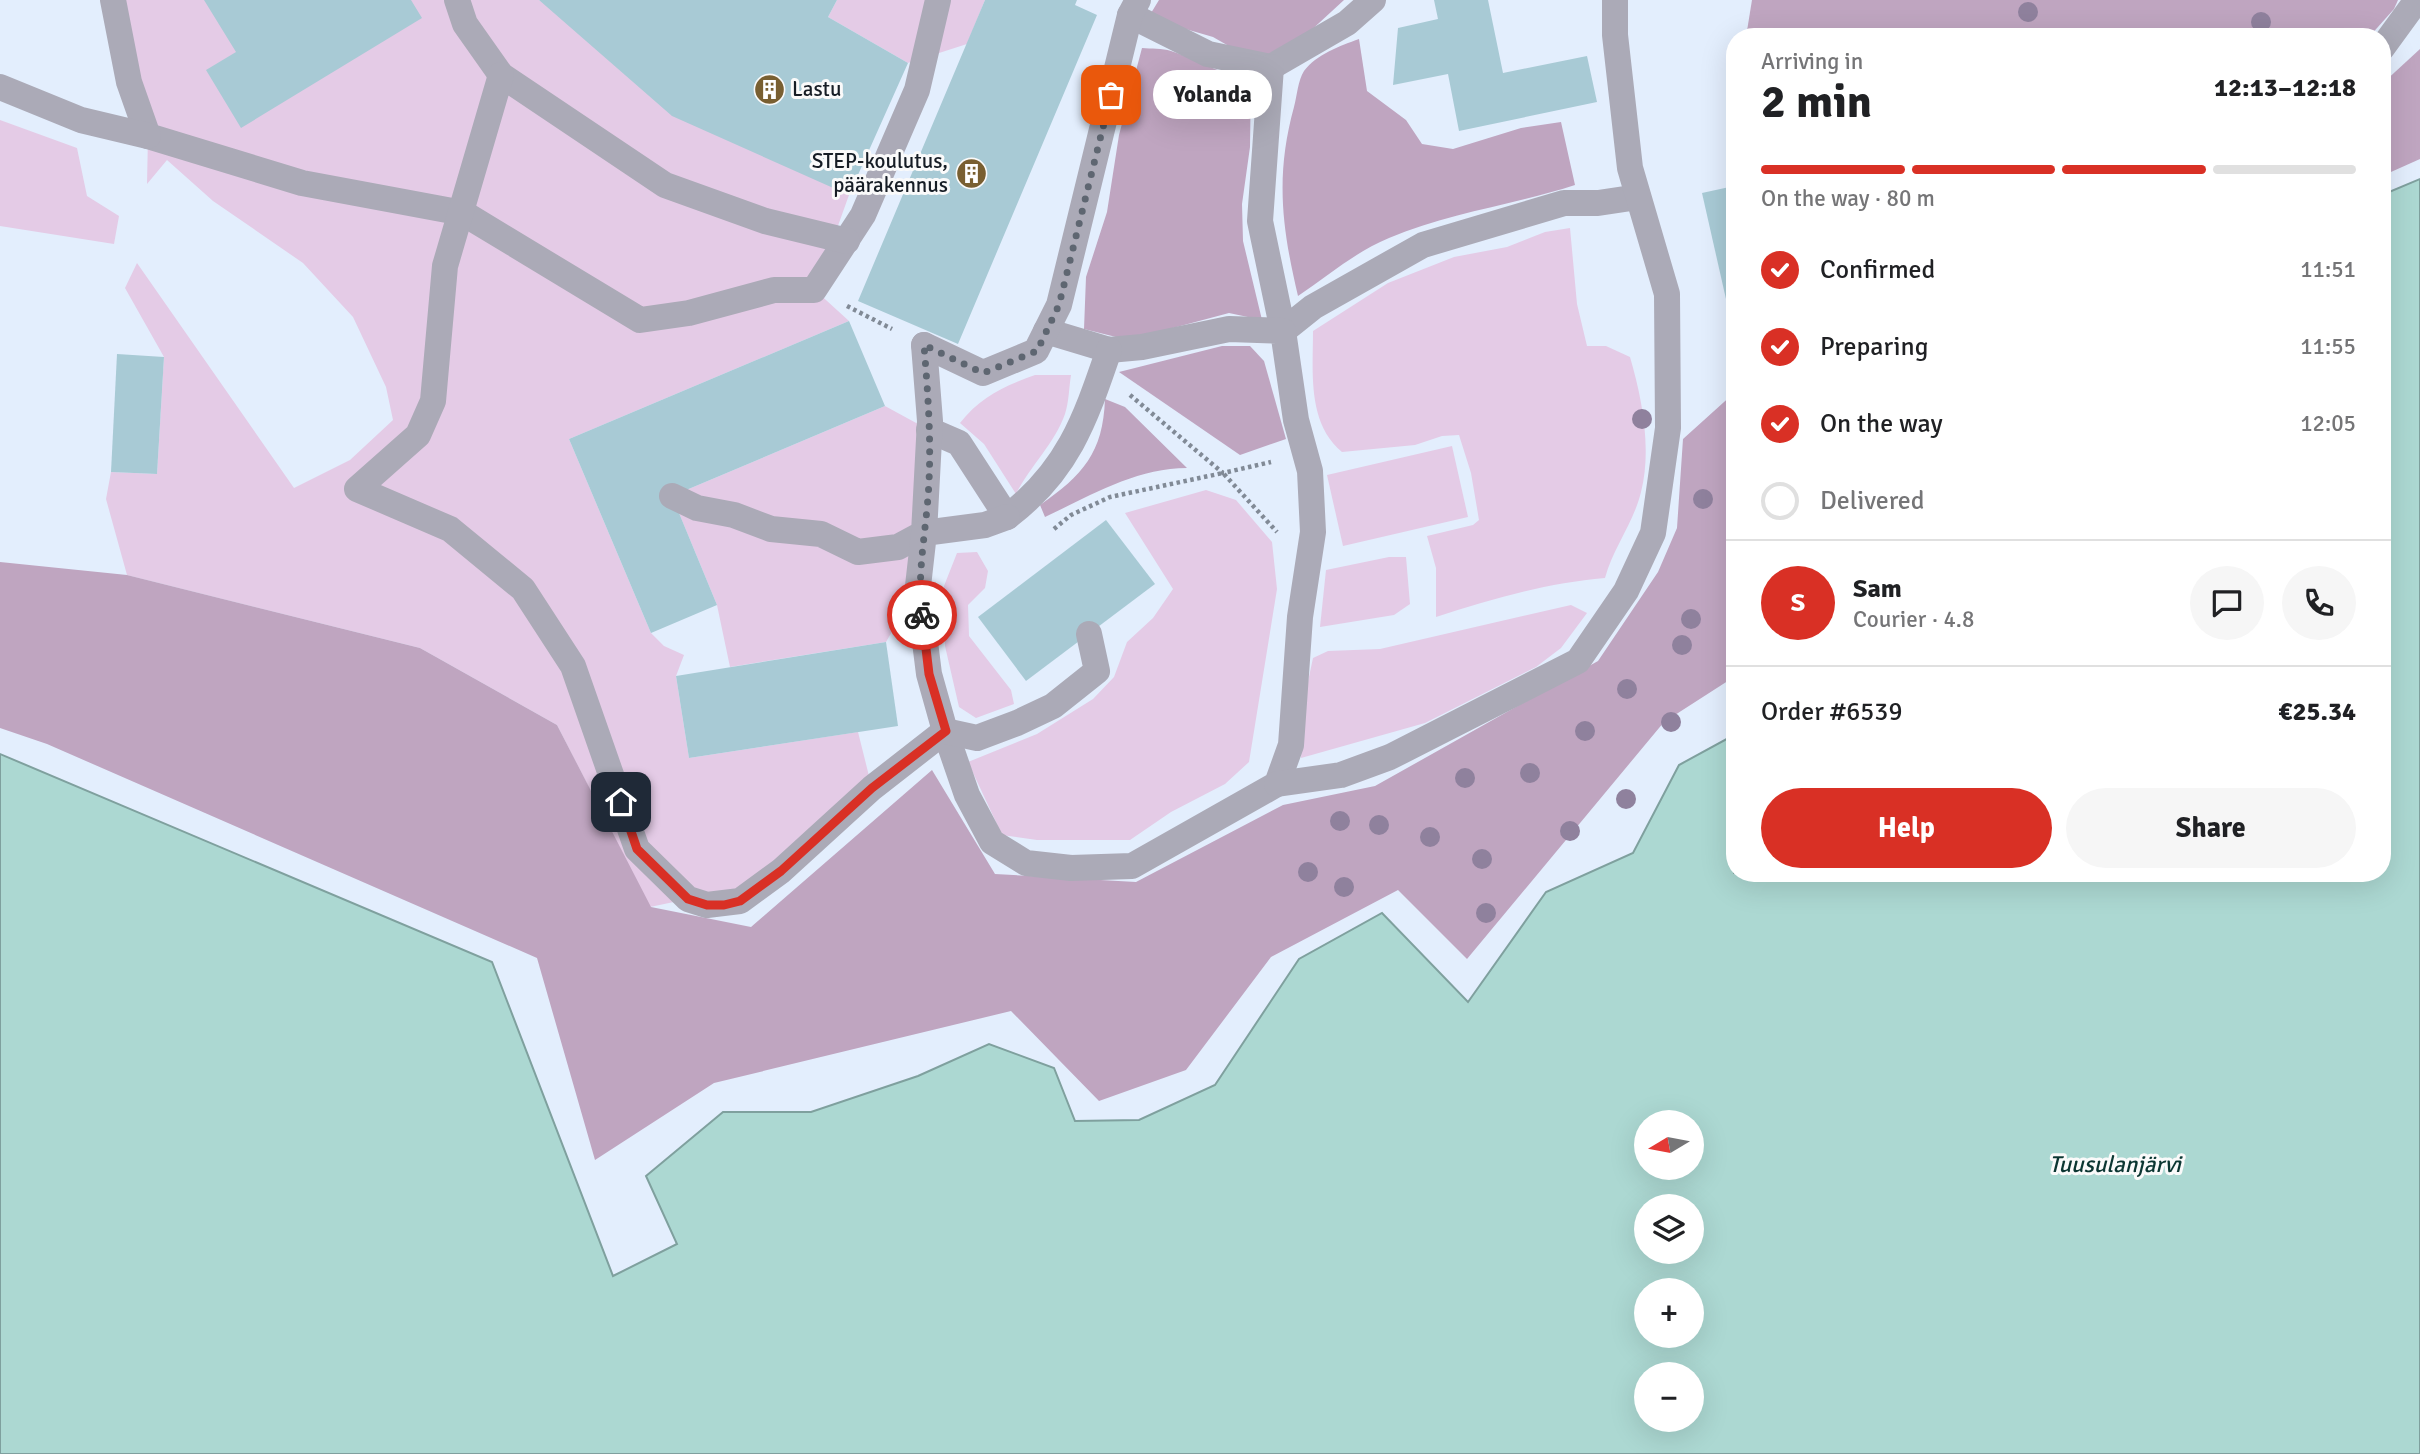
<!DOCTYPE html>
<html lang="en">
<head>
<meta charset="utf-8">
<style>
  :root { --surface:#fff; --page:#f6f6f6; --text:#202124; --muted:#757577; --line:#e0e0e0; --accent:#d93025 }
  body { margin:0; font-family:Signika,sans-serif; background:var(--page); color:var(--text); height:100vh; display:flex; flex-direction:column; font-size:26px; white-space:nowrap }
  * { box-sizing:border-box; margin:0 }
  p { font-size:23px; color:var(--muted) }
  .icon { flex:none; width:38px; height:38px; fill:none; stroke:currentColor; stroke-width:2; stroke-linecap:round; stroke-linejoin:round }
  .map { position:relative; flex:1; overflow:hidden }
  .sheet { position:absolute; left:1726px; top:28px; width:665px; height:854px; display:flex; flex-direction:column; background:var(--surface); border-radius:28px; box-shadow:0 7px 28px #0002 }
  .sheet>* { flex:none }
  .needle { width:46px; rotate:260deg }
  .controls { position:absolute; left:1634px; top:1110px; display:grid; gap:14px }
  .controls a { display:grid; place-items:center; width:70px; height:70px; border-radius:50%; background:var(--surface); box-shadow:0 7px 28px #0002; font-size:35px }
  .pin { position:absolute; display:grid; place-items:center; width:60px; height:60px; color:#fff; margin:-30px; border-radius:14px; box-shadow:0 4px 10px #0006 }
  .courier { position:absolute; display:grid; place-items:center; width:70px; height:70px; margin:-35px; border:5px solid #d93025; border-radius:50%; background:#fff; color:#222; box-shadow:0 2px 9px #0007 }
  .bubble { position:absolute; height:49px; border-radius:24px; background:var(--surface); box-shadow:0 7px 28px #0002; font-size:23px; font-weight:800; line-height:49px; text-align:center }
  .head em { font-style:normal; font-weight:800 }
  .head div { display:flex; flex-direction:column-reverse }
  .head { display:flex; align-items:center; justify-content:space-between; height:119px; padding:0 35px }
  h1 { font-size:46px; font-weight:800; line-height:52px }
  .bar { display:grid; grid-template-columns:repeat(4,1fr); gap:10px 7px; align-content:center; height:84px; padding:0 35px }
  .bar i { height:9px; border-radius:5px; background:var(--line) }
  .bar .selected { background:var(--accent) }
  .bar p { grid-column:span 4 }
  .line { display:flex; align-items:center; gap:18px; padding:0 35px; border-top:2px solid var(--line) }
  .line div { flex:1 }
  .round { display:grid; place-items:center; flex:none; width:74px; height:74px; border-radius:37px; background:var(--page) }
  ol { padding:0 35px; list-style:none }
  li { display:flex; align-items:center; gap:21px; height:77px }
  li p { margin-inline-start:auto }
  li .icon { padding:7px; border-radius:50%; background:var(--accent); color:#fff; stroke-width:4 }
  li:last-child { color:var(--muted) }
  li i { width:38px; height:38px; border:4px solid var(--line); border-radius:50% }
  .button { display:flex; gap:14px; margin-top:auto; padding:14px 35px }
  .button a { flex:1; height:80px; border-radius:42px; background:var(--accent); color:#fff; font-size:28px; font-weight:800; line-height:80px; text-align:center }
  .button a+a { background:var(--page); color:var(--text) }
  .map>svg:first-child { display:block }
  .green { fill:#e4cbe6 }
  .forest { fill:#bfa5c0 }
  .water { fill:#acd8d2; stroke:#7fa09e; stroke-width:2; fill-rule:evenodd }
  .building { fill:#a8cad5 }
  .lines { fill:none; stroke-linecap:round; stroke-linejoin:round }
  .path { stroke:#818a96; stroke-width:4.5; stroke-dasharray:3.5 3.5; stroke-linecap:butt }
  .lane { stroke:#abaab7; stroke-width:26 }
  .tree { fill:#8f819d }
  .done { stroke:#5e6671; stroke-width:7; stroke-dasharray:0 12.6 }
  .route { stroke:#d93025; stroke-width:9 }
  .labels { text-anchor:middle; stroke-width:6; stroke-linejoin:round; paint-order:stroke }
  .poi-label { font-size:21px; fill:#161d25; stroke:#fafafa; text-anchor:start }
  .water-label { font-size:23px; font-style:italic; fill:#0b3632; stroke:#fafafa }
</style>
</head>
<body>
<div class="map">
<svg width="2420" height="1454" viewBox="0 0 2420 1454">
  <rect width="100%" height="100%" fill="#e3eefd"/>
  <g class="green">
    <polygon points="113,0 539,0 849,195 815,290 849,321 569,439 651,633 664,646 684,655 676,676 689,758 858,732 872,788 740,901 688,899 650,907 557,725 420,648 127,575 106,499 111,472 157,474 164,357 125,288 137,263 294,488 350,460 393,420 386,387 353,317 303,263 213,201 167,160 147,184 148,136"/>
    <polygon points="837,0 985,0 967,44 908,63 828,17"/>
    <polygon points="0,120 77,148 87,196 119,216 114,244 0,226"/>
    <path d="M1570,228L1577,304L1587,346H1606L1630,357C1642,398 1652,449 1641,492C1634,522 1613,548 1605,578C1546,583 1492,599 1436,617V568L1427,536L1473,525L1479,520L1471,473L1459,435L1442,436L1415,445L1342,452C1307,423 1313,372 1313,331L1388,283L1454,257L1507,247L1545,232Z"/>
    <path d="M1035,375H1071C1069,387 1069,402 1065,414C1055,443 1030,466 1016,494L984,444L960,423C980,397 1004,386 1035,375Z"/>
    <polygon points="885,406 929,430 918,586 886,642 730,667 717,605 672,496"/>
    <polygon points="1452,446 1468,517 1343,546 1327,475"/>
    <polygon points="1206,490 1236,500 1272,542 1277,589 1249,762 1225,784 1171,812 1130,840 1037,840 1002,835 968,762 1037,734 1093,699 1114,677 1127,642 1153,618 1173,589 1125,513"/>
    <polygon points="977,552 988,571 985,588 968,605 969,636 1011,690 1014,704 976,718 959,707 945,646 944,586 957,553"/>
    <polygon points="1389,557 1406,557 1410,604 1394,615 1320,627 1326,570"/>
    <polygon points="1571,605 1587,613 1561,648 1536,667 1425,723 1301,758 1303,705 1313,658 1328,651 1380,649"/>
  </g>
  <g class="forest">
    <polygon points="1159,0 1344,0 1306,35 1267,56 1241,53 1213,37 1148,18"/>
    <polygon points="1752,0 2398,0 2394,9 2369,37 1746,37"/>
    <path d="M1359,39L1367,91L1406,120L1422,144L1453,149L1521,128L1561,122L1575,185C1514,205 1448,213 1389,238C1355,252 1328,276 1298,296C1282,228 1275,176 1294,107C1297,96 1298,80 1304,71C1317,54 1340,46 1359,39Z"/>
    <path d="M1142,48C1151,49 1162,48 1171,51C1199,60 1221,76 1251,77L1250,147L1242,204L1243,241L1262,320L1229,313L1128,340L1084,329L1086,277L1107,212L1119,135Z"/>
    <polygon points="2420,49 2420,159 2382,176 2382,84"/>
    <polygon points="1222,346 1250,346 1264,361 1286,439 1240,455 1119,372"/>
    <polygon points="1734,393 1734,677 1664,722 1467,959 1398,890 1271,957 1186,1070 1099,1101 1011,1011 714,1083 595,1160 537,958 47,744 0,728 0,562 127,575 420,648 557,725 651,907 751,927 932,770 995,874 1136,882 1283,805 1375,786 1598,661 1658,572 1677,528 1683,439"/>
    <path d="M1105,399L1125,407L1187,468C1136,468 1090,496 1045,517L1040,505C1083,475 1103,453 1105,399Z"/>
  </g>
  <path class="water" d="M2420,179V1454H0V754L492,962L613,1276L677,1244L646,1176L723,1112H811L918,1076L989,1044L1054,1068L1075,1121L1139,1120L1215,1085L1299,959L1382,913L1468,1002L1546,892L1633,853L1679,765L1734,735V873H2382V195ZM1647,1122H1692V1167H1647ZM1647,1206H1692V1251H1647ZM1647,1290H1692V1335H1647ZM1647,1374H1692V1419H1647Z"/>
  <g class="building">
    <polygon points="204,0 411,0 422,18 241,128 206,70 236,52"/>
    <polygon points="539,0 837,0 828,17 908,63 849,195 672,116"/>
    <polygon points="985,0 1077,0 1075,5 1097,15 958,344 858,301"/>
    <polygon points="1434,0 1488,0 1503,73 1587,56 1597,102 1459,131 1448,74 1393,85 1398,28 1438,19"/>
    <polygon points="1734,186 1734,330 1733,330 1702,193"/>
    <polygon points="849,321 885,406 672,496 717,605 651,633 569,439"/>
    <polygon points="117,354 164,357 157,474 111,472"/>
    <polygon points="1106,520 1155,584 1026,681 978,617"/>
    <polygon points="886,642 898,726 689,758 676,676"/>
  </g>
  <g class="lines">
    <g class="path">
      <polyline points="847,306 892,329"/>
      <polyline points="1130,395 1223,473 1271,462"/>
      <polyline points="1054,529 1071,515 1110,497 1223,473 1277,532"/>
    </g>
    <g class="lane">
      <polyline points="113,0 129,82 148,136 302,183 463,213 640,320 689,313 774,290 814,290 863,215 917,90 938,0"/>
      <polyline points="457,0 465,24 501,75 665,185 765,221 847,241"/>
      <polyline points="1130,15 1208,54 1271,67 1347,23 1373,0"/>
      <polyline points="2382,48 2417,0"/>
      <polyline points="1271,67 1260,221 1283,331 1313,307 1423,245 1564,203 1598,203 1638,197"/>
      <polyline points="501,75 445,266 433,401 418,435 357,489 450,529 523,589 573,666 637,849 688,899 707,905 740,901 781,871 872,788 945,731 967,795 992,842 1026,863 1071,868 1132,866 1277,784 1291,745 1300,617 1313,532 1310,471 1296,420 1283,331 1229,329 1142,347 1109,350 1046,331"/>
      <polyline points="0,87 81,120 148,136"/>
      <polyline points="924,345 983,373 1036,351 1059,305 1130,15 1138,0"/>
      <path d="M929,430L959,443L1007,517C1068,471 1085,420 1109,350"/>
      <polyline points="672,496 697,508 734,515 771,529 821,534 858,552 898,547 924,533 930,421 924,345"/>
      <polyline points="1007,517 985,525 924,533 918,586 929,674 945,731 977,738 1017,723 1053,706 1097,671 1089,634"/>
      <polyline points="1277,784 1341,775 1390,757 1578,661 1626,591 1653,533 1668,428 1667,294 1630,168 1615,35 1615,0"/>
    </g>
  </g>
  <g class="tree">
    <circle cx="2028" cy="12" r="10"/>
    <circle cx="2261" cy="22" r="10"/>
    <circle cx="1642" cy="419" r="10"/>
    <circle cx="1703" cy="499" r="10"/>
    <circle cx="1691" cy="619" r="10"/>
    <circle cx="1682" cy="645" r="10"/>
    <circle cx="1627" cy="689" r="10"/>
    <circle cx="1671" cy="722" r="10"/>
    <circle cx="1585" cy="731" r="10"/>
    <circle cx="1530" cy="773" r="10"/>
    <circle cx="1465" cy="778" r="10"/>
    <circle cx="1626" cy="799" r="10"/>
    <circle cx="1340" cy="821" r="10"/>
    <circle cx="1379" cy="825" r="10"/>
    <circle cx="1570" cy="831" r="10"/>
    <circle cx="1430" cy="837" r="10"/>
    <circle cx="1482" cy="859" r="10"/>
    <circle cx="1308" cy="872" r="10"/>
    <circle cx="1344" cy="887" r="10"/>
    <circle cx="1486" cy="913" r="10"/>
  </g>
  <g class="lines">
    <path class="done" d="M922,615C917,575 925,537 928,497C932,446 928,395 924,345L983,373L1037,351L1059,305L1111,95"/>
    <polyline class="route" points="621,802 637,849 688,899 707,905 724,905 740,901 781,871 872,788 946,731 929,674 922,615"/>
  </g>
  <defs>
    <symbol id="building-disc" viewBox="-11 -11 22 22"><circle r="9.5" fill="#795f31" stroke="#fafafa"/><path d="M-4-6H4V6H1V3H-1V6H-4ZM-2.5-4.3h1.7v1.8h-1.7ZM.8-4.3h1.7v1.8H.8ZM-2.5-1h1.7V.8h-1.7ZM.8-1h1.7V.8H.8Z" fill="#fff"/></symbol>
  </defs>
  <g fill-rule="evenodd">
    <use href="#building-disc" x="752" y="72" width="35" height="35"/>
    <use href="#building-disc" x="954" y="156" width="35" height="35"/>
  </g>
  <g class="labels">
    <g class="poi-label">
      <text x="792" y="96">Lastu</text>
      <text x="948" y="168" text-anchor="end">STEP-koulutus,<tspan x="948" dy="24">päärakennus</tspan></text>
    </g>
    <g class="water-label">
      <text x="2115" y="1172">Tuusulanjärvi</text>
    </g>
  </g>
</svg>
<div class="controls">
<a><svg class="needle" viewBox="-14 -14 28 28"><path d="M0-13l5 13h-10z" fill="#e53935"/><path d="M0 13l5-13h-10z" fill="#757577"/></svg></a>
<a><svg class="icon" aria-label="layers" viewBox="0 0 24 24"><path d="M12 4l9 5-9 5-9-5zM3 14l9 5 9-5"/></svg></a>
<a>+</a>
<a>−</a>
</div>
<div class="pin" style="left:1111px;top:95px;background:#ea580c"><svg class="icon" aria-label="bag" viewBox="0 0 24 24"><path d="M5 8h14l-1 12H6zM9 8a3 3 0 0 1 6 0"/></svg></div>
<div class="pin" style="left:621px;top:802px;background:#1f2937"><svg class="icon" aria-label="home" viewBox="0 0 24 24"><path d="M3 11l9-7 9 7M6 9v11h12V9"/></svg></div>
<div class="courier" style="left:922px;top:615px"><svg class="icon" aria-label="bike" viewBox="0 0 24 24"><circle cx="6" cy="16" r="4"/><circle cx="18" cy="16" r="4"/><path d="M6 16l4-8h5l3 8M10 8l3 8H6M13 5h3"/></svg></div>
<div class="bubble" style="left:1153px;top:70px;width:119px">Yolanda</div>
<section class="sheet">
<div class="head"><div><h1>2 min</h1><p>Arriving in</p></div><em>12:13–12:18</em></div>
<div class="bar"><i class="selected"></i><i class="selected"></i><i class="selected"></i><i></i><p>On the way · 80 m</p></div>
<ol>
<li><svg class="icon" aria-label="check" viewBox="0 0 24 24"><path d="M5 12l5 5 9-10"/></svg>Confirmed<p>11:51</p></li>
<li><svg class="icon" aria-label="check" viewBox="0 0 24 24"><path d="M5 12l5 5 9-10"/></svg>Preparing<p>11:55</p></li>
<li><svg class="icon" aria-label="check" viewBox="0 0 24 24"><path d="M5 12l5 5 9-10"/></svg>On the way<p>12:05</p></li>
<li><i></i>Delivered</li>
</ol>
<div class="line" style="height:126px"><b class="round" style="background:var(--accent);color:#fff">S</b><div><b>Sam</b><p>Courier · 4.8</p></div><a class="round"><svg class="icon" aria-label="chat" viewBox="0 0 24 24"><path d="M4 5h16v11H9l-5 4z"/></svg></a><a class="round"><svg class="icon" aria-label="phone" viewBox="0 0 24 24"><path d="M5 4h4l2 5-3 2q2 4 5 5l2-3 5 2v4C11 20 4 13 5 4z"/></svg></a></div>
<div class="line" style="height:91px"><div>Order #6539</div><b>€25.34</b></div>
<div class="button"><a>Help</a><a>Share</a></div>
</section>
</div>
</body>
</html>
